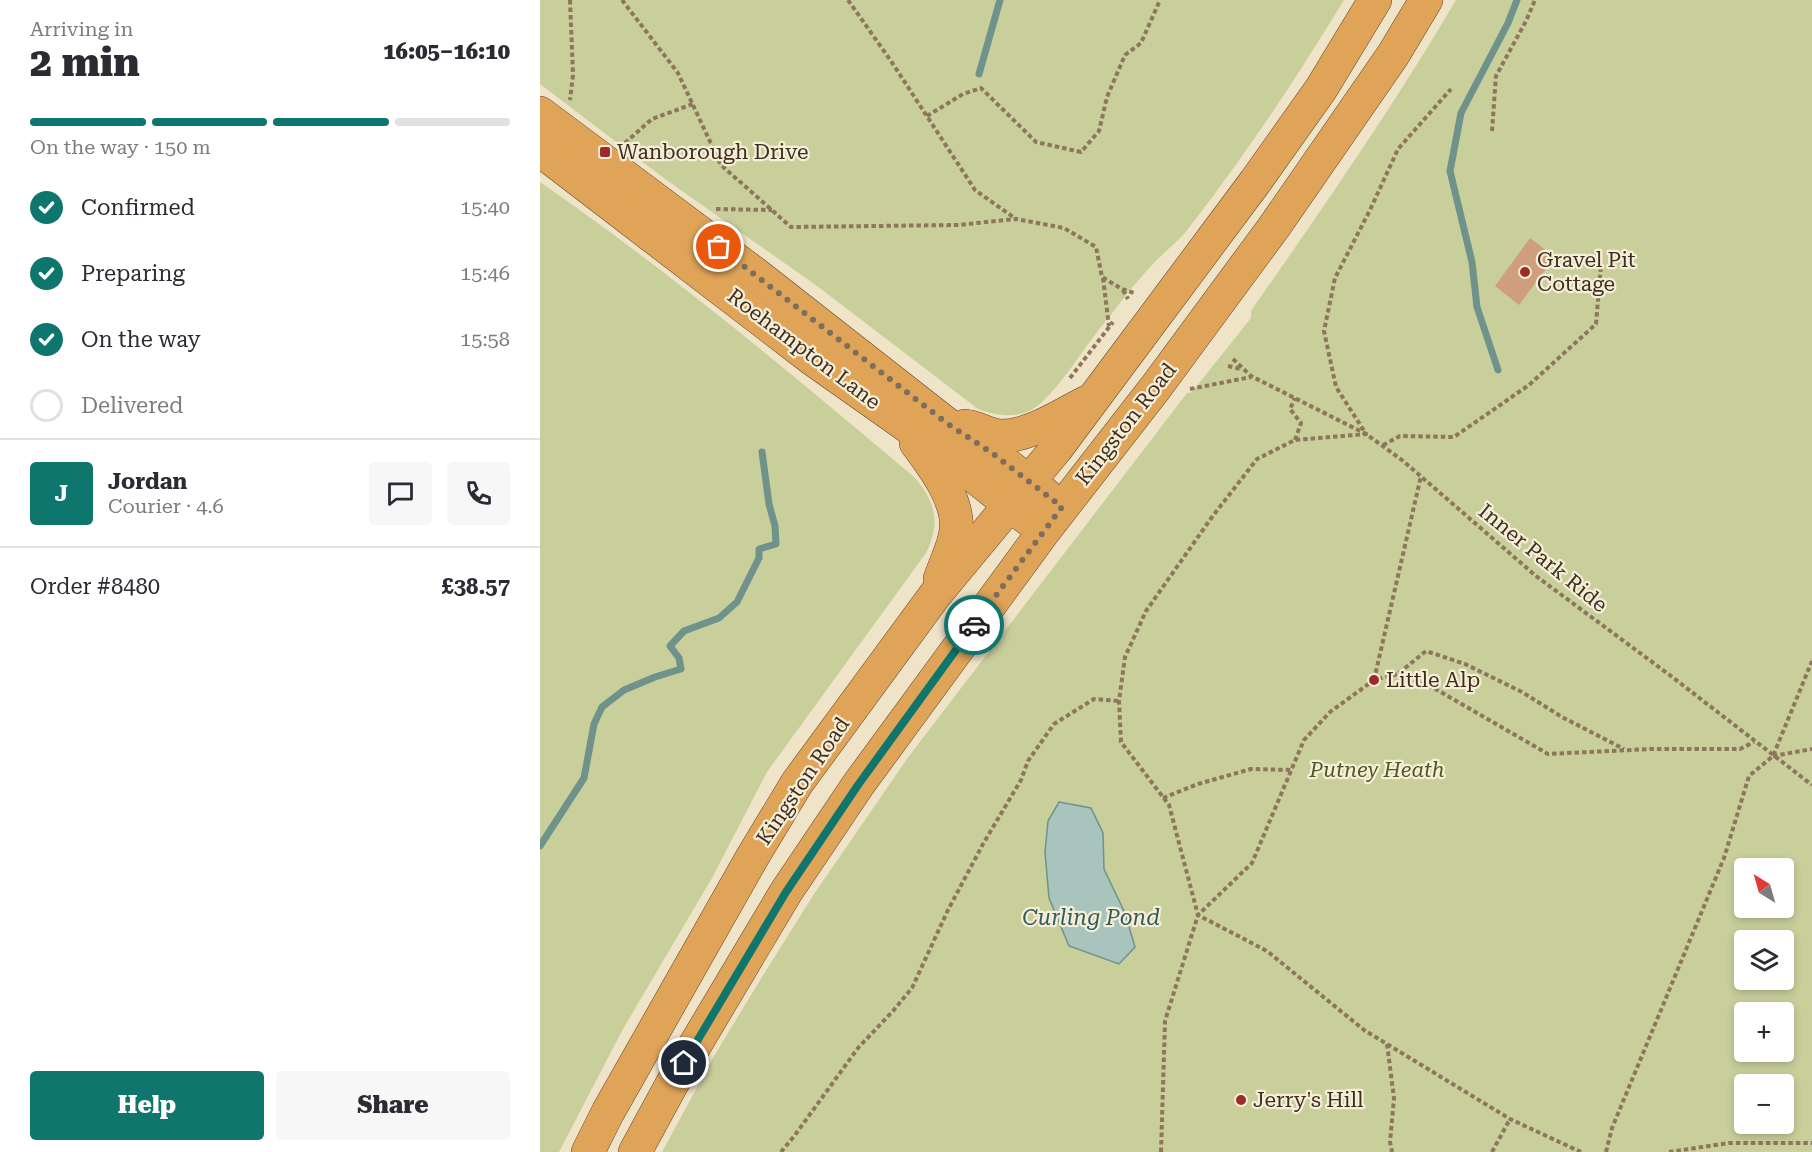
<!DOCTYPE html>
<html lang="en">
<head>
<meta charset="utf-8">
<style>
  :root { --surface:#fff; --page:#f7f7f7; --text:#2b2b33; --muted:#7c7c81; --line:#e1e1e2; --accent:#0f766e }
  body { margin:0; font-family:"Roboto Serif",serif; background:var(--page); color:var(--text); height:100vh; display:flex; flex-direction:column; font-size:22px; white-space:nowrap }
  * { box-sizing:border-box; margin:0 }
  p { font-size:20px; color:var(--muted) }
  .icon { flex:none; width:33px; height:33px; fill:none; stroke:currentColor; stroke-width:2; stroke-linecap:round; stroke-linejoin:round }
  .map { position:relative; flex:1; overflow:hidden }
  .details { display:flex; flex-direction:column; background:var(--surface); width:540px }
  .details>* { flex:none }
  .needle { width:39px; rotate:323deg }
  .tools { position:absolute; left:1194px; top:858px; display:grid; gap:12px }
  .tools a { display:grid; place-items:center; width:60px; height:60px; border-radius:6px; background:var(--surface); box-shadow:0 3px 9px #0003; font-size:30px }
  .pin { position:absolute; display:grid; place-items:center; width:51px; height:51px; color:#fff; margin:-26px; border:3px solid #fff; border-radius:50%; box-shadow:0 2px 6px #0007 }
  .courier { position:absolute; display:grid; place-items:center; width:60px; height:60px; margin:-30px; border:4px solid #0f766e; border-radius:50%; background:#fff; color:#222; box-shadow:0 2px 8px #0007 }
  .summary em { font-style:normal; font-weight:800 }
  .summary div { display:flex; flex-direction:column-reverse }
  .summary { display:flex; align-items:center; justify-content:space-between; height:102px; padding:0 30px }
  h1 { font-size:39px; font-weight:800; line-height:45px }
  .bar { display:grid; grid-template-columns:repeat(4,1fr); gap:9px 6px; align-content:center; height:72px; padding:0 30px }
  .bar i { height:8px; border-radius:4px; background:var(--line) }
  .bar .on { background:var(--accent) }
  .bar p { grid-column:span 4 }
  .line { display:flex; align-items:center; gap:15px; padding:0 30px; border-top:2px solid var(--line) }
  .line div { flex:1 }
  .round { display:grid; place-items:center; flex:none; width:63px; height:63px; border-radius:6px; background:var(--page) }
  ol { padding:0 30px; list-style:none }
  li { display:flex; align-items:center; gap:18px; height:66px }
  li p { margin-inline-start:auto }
  li .icon { padding:6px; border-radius:50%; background:var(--accent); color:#fff; stroke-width:4 }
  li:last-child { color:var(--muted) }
  li i { width:33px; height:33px; border:3px solid var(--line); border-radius:50% }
  .cta { display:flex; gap:12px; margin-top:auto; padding:12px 30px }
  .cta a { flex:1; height:69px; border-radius:6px; background:var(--accent); color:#fff; font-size:24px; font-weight:800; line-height:69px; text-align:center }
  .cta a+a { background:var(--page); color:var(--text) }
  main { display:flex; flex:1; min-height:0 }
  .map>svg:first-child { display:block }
  .green { fill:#c9cf9b; fill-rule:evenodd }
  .water { fill:#a9c4bc; stroke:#6f938a; stroke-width:1.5 }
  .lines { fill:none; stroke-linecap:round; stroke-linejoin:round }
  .stream { stroke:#6f938a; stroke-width:7 }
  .building { fill:#cf9f7d }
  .highway-casing { stroke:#5b4430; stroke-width:34 }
  .path { stroke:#8d765c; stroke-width:4; stroke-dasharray:4.5 3; stroke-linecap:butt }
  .highway { stroke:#e0a458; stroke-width:33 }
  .done { stroke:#7c6e5b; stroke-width:6; stroke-dasharray:0 10.8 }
  .route { stroke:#0f766e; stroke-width:8 }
  .poi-dot { fill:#9e2a2b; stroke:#f7eed8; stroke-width:2 }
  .labels { text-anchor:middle; stroke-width:4.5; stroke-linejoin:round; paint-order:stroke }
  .poi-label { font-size:21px; fill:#3d2e20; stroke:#f7eed8; text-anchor:start }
  .street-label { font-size:21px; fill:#3d2e20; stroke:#f7eed8 }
  .park-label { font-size:21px; font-style:italic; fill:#4d5a26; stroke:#f7eed8 }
  .water-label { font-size:22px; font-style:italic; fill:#2f5d5a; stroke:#f7eed8 }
</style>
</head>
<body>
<main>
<section class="details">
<div class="summary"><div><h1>2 min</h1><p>Arriving in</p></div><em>16:05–16:10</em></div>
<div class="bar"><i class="on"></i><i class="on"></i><i class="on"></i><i></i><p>On the way · 150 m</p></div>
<ol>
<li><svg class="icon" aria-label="check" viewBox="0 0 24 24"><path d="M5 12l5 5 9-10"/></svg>Confirmed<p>15:40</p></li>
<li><svg class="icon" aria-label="check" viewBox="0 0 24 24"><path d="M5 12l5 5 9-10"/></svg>Preparing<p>15:46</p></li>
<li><svg class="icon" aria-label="check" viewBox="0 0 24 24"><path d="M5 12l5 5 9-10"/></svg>On the way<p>15:58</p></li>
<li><i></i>Delivered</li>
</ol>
<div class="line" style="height:108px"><b class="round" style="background:var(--accent);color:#fff">J</b><div><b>Jordan</b><p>Courier · 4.6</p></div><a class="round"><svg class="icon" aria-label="chat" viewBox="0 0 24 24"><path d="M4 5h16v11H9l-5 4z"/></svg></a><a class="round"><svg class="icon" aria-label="phone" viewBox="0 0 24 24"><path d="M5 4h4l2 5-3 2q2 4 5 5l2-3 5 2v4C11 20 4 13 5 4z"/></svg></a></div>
<div class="line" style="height:78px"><div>Order #8480</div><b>£38.57</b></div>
<div class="cta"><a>Help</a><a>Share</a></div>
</section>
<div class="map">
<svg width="1272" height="1152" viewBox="0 0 1272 1152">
  <rect width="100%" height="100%" fill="#f0e4c8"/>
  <g class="green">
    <path d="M0,0H804C756,79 705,156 648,229C639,241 626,250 616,261C596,281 579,305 561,327C543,349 514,398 491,410C474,419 455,415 438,409L277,286L125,179L0,84Z"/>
    <path d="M916,0H1272V1152H122L174,1056L222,977L274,894L369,756L647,393L652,392L711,318V311C782,209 853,107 916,0ZM1204,868H1244V908H1204ZM1204,940H1244V980H1204ZM1204,1012H1244V1052H1204ZM1204,1084H1244V1124H1204Z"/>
    <path d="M0,182C130,272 252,374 373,476C396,501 401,523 386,553L227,772L172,878L83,1029L19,1152H0Z"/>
  </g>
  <polygon class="water" points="519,802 551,808 563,833 564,869 585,913 595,947 579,964 529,946 509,898 505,852 508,821"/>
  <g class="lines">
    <g class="stream">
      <polyline points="439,74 460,0"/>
      <polyline points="958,370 937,307 932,262 910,171 921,113 968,23 977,0"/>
      <polyline points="0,846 44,778 54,724 62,707 84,690 115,677 141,669 139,658 130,646 144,631 179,618 197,602 219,558 219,549 236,544 235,526 229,504 222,452"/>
    </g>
  </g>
  <polygon class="building" points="990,238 1015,257 979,305 955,286"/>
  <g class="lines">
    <defs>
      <g id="highway">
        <polyline points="0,113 214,273 408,425 452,453 506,495"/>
        <polyline points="0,150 271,358 397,447 488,519"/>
        <path d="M425,426C437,427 448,435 461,436C491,436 521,415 547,402"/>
        <path d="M376,443C393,466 420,501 416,531C414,547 405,564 400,579"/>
        <polyline points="48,1152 68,1112 213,856 257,783 395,595 516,449 715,182 781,89 835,0"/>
        <polyline points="95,1152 133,1082 246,892 318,785 504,531 616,387 734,227 853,55 886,0"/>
      </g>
    </defs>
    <use href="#highway" class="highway-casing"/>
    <g class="path">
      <polyline points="30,0 33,75 30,100"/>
      <polyline points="82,0 138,73 181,165 251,227 418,225 476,219 524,228 556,247 562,277 582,289 594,293"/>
      <polyline points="308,0 351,61 435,190 476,219"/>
      <polyline points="387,116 423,94 441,88 496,142 541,152 559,131 567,97 585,55 601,43 620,0"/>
      <polyline points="952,131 956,76 986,21 995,0"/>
      <polyline points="85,143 112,119 153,104"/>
      <polyline points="176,209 232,210"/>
      <polyline points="563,278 569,326"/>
      <polyline points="583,290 588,299"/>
      <polyline points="693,359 711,376 826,434 862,460 996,576 1131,676 1272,785"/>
      <polyline points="688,366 701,369"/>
      <polyline points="530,378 573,322"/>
      <polyline points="650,389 711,377"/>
      <polyline points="755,440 761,423 750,409 755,398"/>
      <polyline points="843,445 860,436 914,437 989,385 1056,324 1061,265"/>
      <polyline points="859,673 886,651 925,664 982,692 1022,717 1084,749"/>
      <polyline points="834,680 881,476"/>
      <polyline points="1233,756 1272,749"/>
      <polyline points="623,798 658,784 711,769 751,770"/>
      <polyline points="847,1044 854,1098 850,1142 852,1152"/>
      <polyline points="241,1152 255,1135 318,1048 353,1011 372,988 408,910 443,844 481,780 488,761 514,724 554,699 579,701"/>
      <polyline points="621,1152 625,1021 658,915 629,805 581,742 579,701 585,657 606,611 672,517 717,459 755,440 826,434 796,387 784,331 795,278 830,210 858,149 911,89"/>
      <polyline points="952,1152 970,1119"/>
      <polyline points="1041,1152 970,1119 824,1030 727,951 658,915 712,863 764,740 790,712 834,680 858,674 894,688 1008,754 1111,749 1200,749 1214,742"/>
      <polyline points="1066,1152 1072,1128 1184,858 1209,776 1233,756 1272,661"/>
      <polyline points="1129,1152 1189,1143 1272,1143"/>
    </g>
    <use href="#highway" class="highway"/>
  </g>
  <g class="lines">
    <polyline class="done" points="179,247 408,424 452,453 522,507 434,625"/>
    <polyline class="route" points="144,1063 246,892 318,785 434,625"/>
  </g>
  <g class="poi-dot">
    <rect x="59" y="146" width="12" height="12" rx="3"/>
    <circle cx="985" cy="272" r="6"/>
    <circle cx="834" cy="680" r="6"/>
    <circle cx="701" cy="1100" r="6"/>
  </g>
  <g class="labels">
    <g class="poi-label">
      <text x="77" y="159">Wanborough Drive</text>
      <text x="997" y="267">Gravel Pit<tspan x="997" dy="24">Cottage</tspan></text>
      <text x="846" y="687">Little Alp</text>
      <text x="713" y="1107">Jerry's Hill</text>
    </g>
    <g class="street-label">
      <text transform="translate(264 349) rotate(37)" y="7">Roehampton Lane</text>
      <text transform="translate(586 424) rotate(-52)" y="7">Kingston Road</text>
      <text transform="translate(1003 558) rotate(39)" y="7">Inner Park Ride</text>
      <text transform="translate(263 781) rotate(-56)" y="7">Kingston Road</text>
    </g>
    <g class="park-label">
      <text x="837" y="777">Putney Heath</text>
    </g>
    <g class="water-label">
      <text x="551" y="925">Curling Pond</text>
    </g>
  </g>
</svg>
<div class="tools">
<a><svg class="needle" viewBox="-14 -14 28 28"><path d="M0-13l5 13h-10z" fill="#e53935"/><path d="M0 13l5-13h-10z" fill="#7c7c81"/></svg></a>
<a><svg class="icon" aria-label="layers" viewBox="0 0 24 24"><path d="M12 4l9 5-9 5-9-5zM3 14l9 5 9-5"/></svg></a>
<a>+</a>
<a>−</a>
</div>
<div class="pin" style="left:179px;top:247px;background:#ea580c"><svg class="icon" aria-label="bag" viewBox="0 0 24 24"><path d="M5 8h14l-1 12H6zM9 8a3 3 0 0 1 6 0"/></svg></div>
<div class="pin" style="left:144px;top:1063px;background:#1f2937"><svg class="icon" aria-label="home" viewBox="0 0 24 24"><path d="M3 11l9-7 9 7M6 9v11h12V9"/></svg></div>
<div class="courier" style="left:434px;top:625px"><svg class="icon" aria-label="car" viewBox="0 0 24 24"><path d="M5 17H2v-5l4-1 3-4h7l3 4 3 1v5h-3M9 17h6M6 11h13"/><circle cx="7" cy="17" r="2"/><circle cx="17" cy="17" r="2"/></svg></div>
</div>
</main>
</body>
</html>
